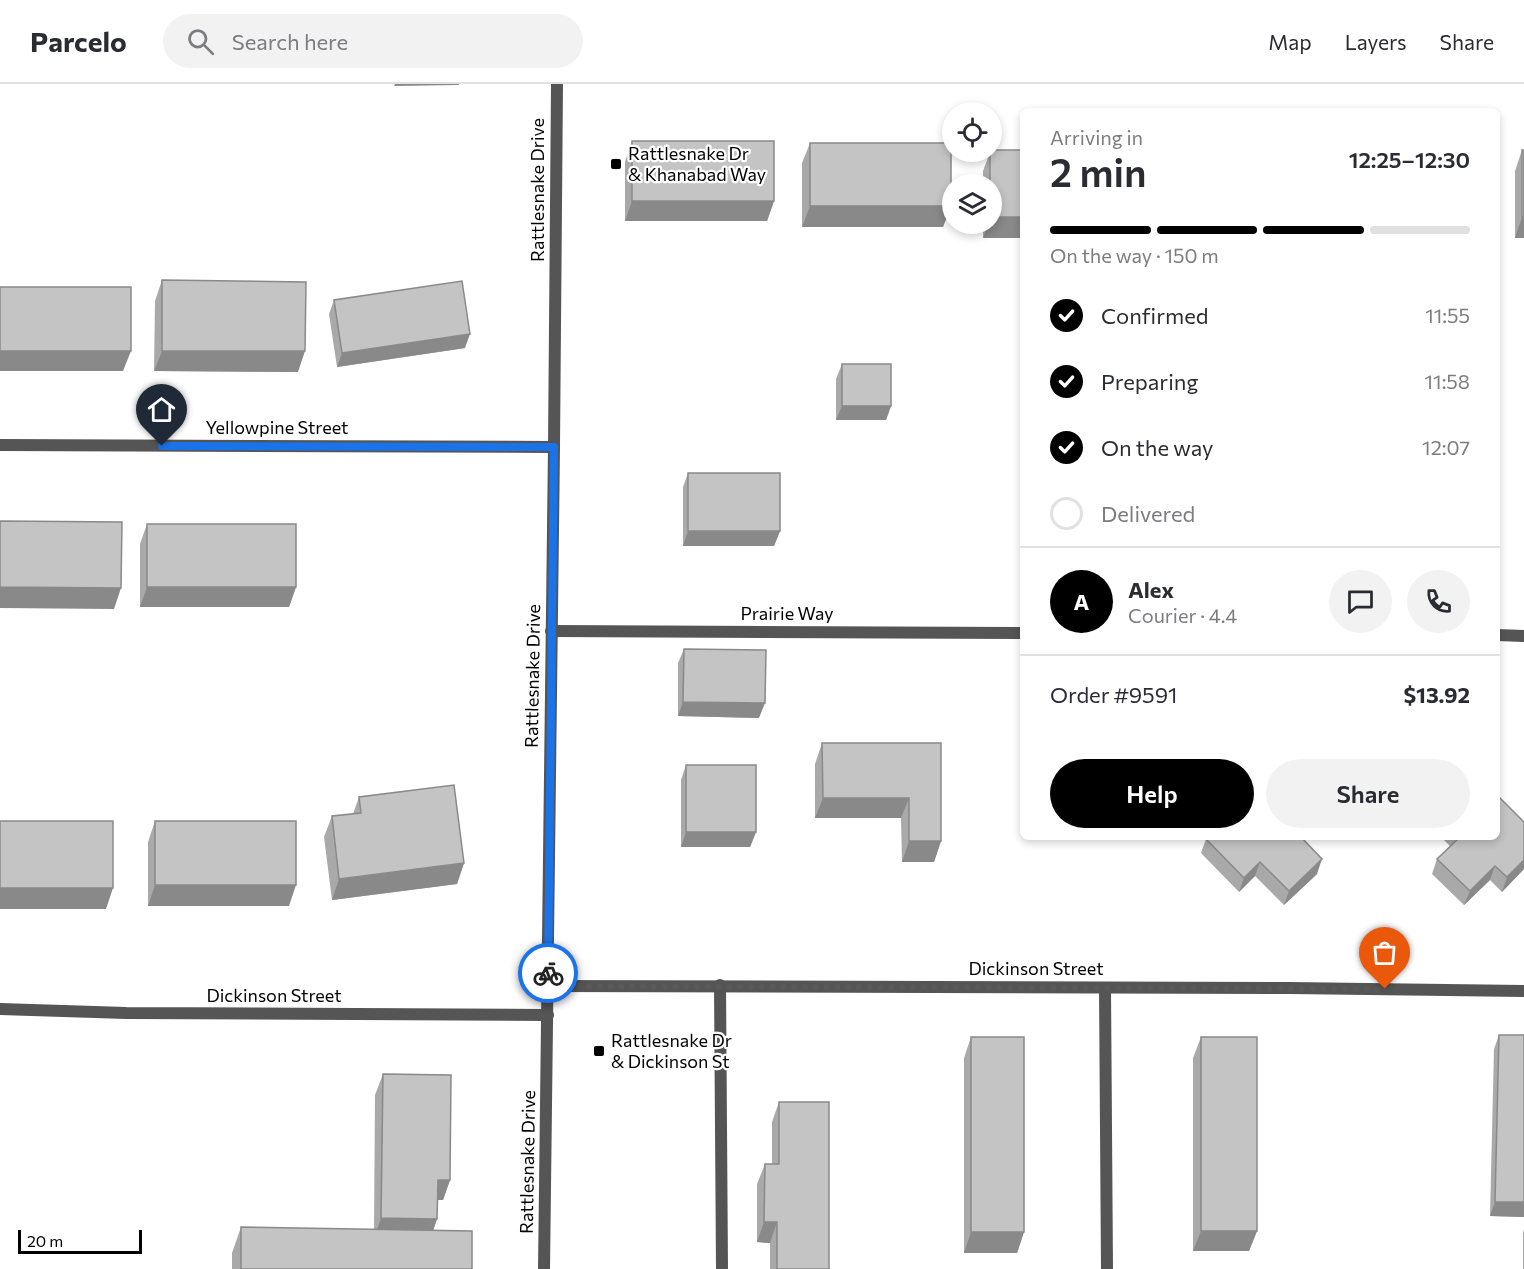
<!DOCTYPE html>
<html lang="en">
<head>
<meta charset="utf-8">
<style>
  :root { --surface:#fff; --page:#f2f2f3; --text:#2b2b33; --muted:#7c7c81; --line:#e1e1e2; --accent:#000 }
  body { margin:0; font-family:Commissioner,sans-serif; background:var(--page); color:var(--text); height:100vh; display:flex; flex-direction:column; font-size:22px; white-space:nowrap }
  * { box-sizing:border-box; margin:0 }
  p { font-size:20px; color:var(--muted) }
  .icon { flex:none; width:33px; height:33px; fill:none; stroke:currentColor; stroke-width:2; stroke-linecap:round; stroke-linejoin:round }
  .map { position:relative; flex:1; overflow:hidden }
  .panel { position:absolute; left:1020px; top:24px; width:480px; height:732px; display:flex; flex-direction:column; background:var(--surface); border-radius:9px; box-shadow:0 3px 9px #0003 }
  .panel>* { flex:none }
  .tools { position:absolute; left:942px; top:18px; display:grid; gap:12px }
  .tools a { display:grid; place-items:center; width:60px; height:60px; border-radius:50%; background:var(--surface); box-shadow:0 3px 9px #0003; font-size:30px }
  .scale { position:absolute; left:18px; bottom:15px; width:124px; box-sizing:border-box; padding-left:6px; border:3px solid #000; border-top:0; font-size:16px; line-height:21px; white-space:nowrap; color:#000; -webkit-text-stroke:4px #fff; paint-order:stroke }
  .pin { position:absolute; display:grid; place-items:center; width:51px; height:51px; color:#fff; margin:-62px -26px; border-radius:50% 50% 50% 0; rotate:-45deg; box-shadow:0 0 6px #0007 }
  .pin .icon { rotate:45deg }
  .courier { position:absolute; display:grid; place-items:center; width:60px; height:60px; margin:-30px; border:4px solid #1a73e8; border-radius:50%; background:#fff; color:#222; box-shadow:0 2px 8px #0007 }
  .head em { font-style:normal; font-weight:600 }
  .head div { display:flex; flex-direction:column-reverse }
  .head { display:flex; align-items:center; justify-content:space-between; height:102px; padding:0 30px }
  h1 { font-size:39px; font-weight:600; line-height:45px }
  .bar { display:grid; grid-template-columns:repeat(4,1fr); gap:9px 6px; align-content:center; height:72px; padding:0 30px }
  .bar i { height:8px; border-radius:4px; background:var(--line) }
  .bar .active { background:var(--accent) }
  .bar p { grid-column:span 4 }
  .line { display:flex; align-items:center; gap:15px; padding:0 30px; border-top:2px solid var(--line) }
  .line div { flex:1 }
  .round { display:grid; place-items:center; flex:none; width:63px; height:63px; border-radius:32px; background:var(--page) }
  ol { padding:0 30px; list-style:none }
  li { display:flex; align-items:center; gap:18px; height:66px }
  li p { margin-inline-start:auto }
  li .icon { padding:6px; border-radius:50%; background:var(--accent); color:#fff; stroke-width:4 }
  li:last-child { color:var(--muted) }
  li i { width:33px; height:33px; border:3px solid var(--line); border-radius:50% }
  .cta { display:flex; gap:12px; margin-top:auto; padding:12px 30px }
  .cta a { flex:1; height:69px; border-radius:36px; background:var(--accent); color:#fff; font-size:24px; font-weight:600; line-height:69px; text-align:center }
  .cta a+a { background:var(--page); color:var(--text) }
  header { display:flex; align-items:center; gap:36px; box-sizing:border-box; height:84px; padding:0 30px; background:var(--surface); border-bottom:2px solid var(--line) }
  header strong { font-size:28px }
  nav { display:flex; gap:33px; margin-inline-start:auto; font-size:21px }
  .search { width:420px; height:54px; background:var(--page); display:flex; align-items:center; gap:15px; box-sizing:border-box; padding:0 21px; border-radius:33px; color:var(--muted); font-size:22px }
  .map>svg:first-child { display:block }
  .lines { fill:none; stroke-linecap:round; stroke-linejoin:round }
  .service { stroke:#555; stroke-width:12 }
  .minor { stroke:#555; stroke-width:12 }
  .tertiary { stroke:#555; stroke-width:12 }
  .wall { fill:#a9a9a9 }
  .shaded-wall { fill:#898989 }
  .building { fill:#c4c4c4; stroke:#898989; stroke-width:1.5 }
  .done { stroke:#595959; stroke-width:6; stroke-dasharray:0 10.8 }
  .route { stroke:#1a73e8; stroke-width:8 }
  .poi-dot { fill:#000; stroke:#fff; stroke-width:2 }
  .labels { text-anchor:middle; stroke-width:4.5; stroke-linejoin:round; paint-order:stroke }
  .poi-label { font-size:18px; fill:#000; stroke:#fff; text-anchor:start }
  .street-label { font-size:18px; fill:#000; stroke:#fff }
</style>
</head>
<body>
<header>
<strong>Parcelo</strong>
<div class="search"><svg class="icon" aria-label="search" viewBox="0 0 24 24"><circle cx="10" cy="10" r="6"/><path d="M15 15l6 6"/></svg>Search here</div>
<nav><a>Map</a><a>Layers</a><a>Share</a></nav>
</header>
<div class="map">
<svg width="1524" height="1185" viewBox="0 0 1524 1185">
  <rect width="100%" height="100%" fill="#fff"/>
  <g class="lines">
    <g class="service">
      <polyline points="720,901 722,1185"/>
      <polyline points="1105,904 1107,1185"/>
    </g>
    <g class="minor">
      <polyline points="0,361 554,363"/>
      <polyline points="551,547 1023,549"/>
      <polyline points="1497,551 1524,552"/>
      <polyline points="548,902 1290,904 1524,907"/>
      <polyline points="0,925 126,929 548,931"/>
    </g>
    <polyline class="tertiary" points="544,1185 554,363 557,0"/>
  </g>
  <g class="wall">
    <polygon points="632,57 774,117 767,137 625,137 625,78"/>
    <polygon points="810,59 951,122 943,143 802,143 802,79"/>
    <polygon points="1522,66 1524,154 1515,154 1515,87"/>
    <polygon points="990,68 1023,154 983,154 983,140 992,140 992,100 983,100 983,87"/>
    <polygon points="162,196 298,288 154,287 155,217"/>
    <polygon points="334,216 465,264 337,283 329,230"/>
    <polygon points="842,280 891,322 886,336 836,336 836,295"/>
    <polygon points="688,389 780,447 774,462 683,462 683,403"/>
    <polygon points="147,440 296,503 289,523 140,523 140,460"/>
    <polygon points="684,565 759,634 678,632 678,579"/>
    <polygon points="822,659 941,659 941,757 934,778 902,778 901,734 815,734 815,680"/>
    <polygon points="686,681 756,748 750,763 681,763 681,696"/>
    <polygon points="359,713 464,779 457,800 332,816 324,753 332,732 353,730"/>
    <polygon points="155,737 289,822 148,822 148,758"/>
    <polygon points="1441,753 1497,753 1524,785 1502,808 1490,796 1464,821 1432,790 1437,775 1450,762"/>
    <polygon points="1206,755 1317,790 1284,821 1255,792 1239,808 1201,769"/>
    <polygon points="1499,951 1524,951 1524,1133 1490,1132 1494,965"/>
    <polygon points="971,953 1024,1148 1017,1169 964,1169 964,974"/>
    <polygon points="1201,953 1257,1147 1249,1167 1193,1167 1193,974"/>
    <polygon points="383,990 450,1096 443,1116 437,1116 437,1135 433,1147 472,1185 232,1185 232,1169 241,1143 374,1146 375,1011"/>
    <polygon points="779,1018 829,1185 770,1185 770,1159 757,1158 757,1100 765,1080 772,1080 772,1038"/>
    <polygon points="1524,1145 1524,1185 1523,1185 1523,1149"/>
  </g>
  <g class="shaded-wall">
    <polygon points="395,0 459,0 459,1 394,2"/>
    <polygon points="632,117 774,117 767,137 625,137"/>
    <polygon points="810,122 951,122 943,143 802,143"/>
    <polygon points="992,133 1023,133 1023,154 983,154 988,140 992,140"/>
    <polygon points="1522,133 1524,133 1524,154 1515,154"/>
    <polygon points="470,250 465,264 337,283 342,269"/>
    <polygon points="0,267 131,267 123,287 0,287"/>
    <polygon points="162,267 305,267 298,288 154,287"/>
    <polygon points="842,322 891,322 886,336 836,336"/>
    <polygon points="688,447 780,447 774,462 683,462"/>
    <polygon points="0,503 121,504 114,525 0,524"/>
    <polygon points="147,503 296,503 289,523 140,523"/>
    <polygon points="683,618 765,619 759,634 678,632"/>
    <polygon points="823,714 909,714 901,734 815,734"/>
    <polygon points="686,748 756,748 750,763 681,763"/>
    <polygon points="909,757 941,757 934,778 902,778"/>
    <polygon points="1322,775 1317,790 1284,821 1289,807"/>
    <polygon points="1524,776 1524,785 1502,808 1507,793"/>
    <polygon points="1260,778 1255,792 1239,808 1244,794"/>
    <polygon points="464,779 457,800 332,816 339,795"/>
    <polygon points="1495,782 1490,796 1464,821 1470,807"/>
    <polygon points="155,801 296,801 289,822 148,822"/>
    <polygon points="0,804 113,804 106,825 0,825"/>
    <polygon points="438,1096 450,1096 443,1116 430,1116"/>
    <polygon points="1495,1118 1524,1118 1524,1133 1490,1132"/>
    <polygon points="381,1134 437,1135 430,1155 374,1155"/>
    <polygon points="764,1138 777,1138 770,1159 757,1158"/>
    <polygon points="1201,1147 1257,1147 1249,1167 1193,1167"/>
    <polygon points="971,1148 1024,1148 1017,1169 964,1169"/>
  </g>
  <g class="building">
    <rect x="632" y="57" width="142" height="60"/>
    <rect x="810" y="59" width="141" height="63"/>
    <polygon points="992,66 1023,66 1023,133 992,133 992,100 990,100 990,68 992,68"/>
    <rect x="1522" y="66" width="2" height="67"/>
    <polygon points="162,196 306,198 305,267 162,267"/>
    <polygon points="462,197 470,250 342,269 334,216"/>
    <rect x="0" y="203" width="131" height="64"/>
    <rect x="842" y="280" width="49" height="42"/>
    <rect x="688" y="389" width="92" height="58"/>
    <polygon points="0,437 122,438 121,504 0,503"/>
    <rect x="147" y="440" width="149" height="63"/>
    <polygon points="684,565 766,566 765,619 683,618"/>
    <polygon points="822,659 941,659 941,757 909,757 909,714 823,714"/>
    <rect x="686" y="681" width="70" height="67"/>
    <polygon points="454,701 464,779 339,795 332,732 361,729 359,713"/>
    <polygon points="1497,711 1524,738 1524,776 1507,793 1495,782 1470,807 1437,775 1460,753 1497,753"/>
    <rect x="0" y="737" width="113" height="67"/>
    <rect x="155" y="737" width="141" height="64"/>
    <polygon points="1208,753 1301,753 1322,775 1289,807 1260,778 1244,794 1206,755"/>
    <polygon points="1499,951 1524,951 1524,1118 1495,1118"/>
    <rect x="971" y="953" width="53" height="195"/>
    <rect x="1201" y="953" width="56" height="194"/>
    <polygon points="383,990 451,991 450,1096 438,1096 437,1135 381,1134"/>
    <polygon points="779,1018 829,1018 829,1185 777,1185 777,1138 764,1138 765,1080 779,1080"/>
    <polygon points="241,1143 472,1147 472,1185 241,1185"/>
  </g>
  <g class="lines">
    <polyline class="done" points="548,889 548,902 1385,905"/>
    <polyline class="route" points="162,362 554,363 548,889"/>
  </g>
  <g class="poi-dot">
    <rect x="610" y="74" width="12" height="12" rx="3"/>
    <rect x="593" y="961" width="12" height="12" rx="3"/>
  </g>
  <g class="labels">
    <g class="poi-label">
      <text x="628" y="76">Rattlesnake Dr<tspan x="628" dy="21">&amp; Khanabad Way</tspan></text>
      <text x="611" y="963">Rattlesnake Dr<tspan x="611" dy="21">&amp; Dickinson St</tspan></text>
    </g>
    <g class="street-label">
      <text transform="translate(538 106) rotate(-90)" y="6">Rattlesnake Drive</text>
      <text x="277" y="350">Yellowpine Street</text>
      <text x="787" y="536">Prairie Way</text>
      <text transform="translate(533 592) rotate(-89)" y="6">Rattlesnake Drive</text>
      <text x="1036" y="891">Dickinson Street</text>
      <text x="274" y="918">Dickinson Street</text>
      <text transform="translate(528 1078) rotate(-89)" y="6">Rattlesnake Drive</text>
    </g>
  </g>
</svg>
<div class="tools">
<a><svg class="icon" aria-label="locate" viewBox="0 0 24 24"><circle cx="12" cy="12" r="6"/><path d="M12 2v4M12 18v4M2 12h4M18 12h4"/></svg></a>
<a><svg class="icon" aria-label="layers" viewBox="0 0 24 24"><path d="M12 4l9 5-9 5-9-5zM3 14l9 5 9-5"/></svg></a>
</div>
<div class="scale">20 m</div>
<div class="pin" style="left:1385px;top:905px;background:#ea580c"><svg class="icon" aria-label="bag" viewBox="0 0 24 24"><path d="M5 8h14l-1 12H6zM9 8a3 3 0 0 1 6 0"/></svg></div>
<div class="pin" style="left:162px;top:362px;background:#1f2937"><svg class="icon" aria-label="home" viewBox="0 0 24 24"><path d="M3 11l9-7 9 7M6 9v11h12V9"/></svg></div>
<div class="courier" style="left:548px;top:889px"><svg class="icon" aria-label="bike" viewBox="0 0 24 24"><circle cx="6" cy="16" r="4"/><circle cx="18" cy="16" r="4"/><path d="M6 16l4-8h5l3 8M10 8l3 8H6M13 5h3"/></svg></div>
<section class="panel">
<div class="head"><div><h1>2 min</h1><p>Arriving in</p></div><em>12:25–12:30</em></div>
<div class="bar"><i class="active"></i><i class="active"></i><i class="active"></i><i></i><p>On the way · 150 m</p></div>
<ol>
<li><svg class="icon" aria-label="check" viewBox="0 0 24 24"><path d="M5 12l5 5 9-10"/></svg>Confirmed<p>11:55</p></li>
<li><svg class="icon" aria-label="check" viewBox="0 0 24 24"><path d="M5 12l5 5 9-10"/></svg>Preparing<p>11:58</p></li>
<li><svg class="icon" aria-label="check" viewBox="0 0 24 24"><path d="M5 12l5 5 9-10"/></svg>On the way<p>12:07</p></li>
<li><i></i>Delivered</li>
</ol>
<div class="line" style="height:108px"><b class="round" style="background:var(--accent);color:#fff">A</b><div><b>Alex</b><p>Courier · 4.4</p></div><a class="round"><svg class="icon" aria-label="chat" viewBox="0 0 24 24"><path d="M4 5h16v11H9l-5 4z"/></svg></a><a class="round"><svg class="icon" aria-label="phone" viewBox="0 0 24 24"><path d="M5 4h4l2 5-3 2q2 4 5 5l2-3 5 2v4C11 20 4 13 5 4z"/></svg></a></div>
<div class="line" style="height:78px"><div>Order #9591</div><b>$13.92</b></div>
<div class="cta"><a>Help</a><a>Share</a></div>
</section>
</div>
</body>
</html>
